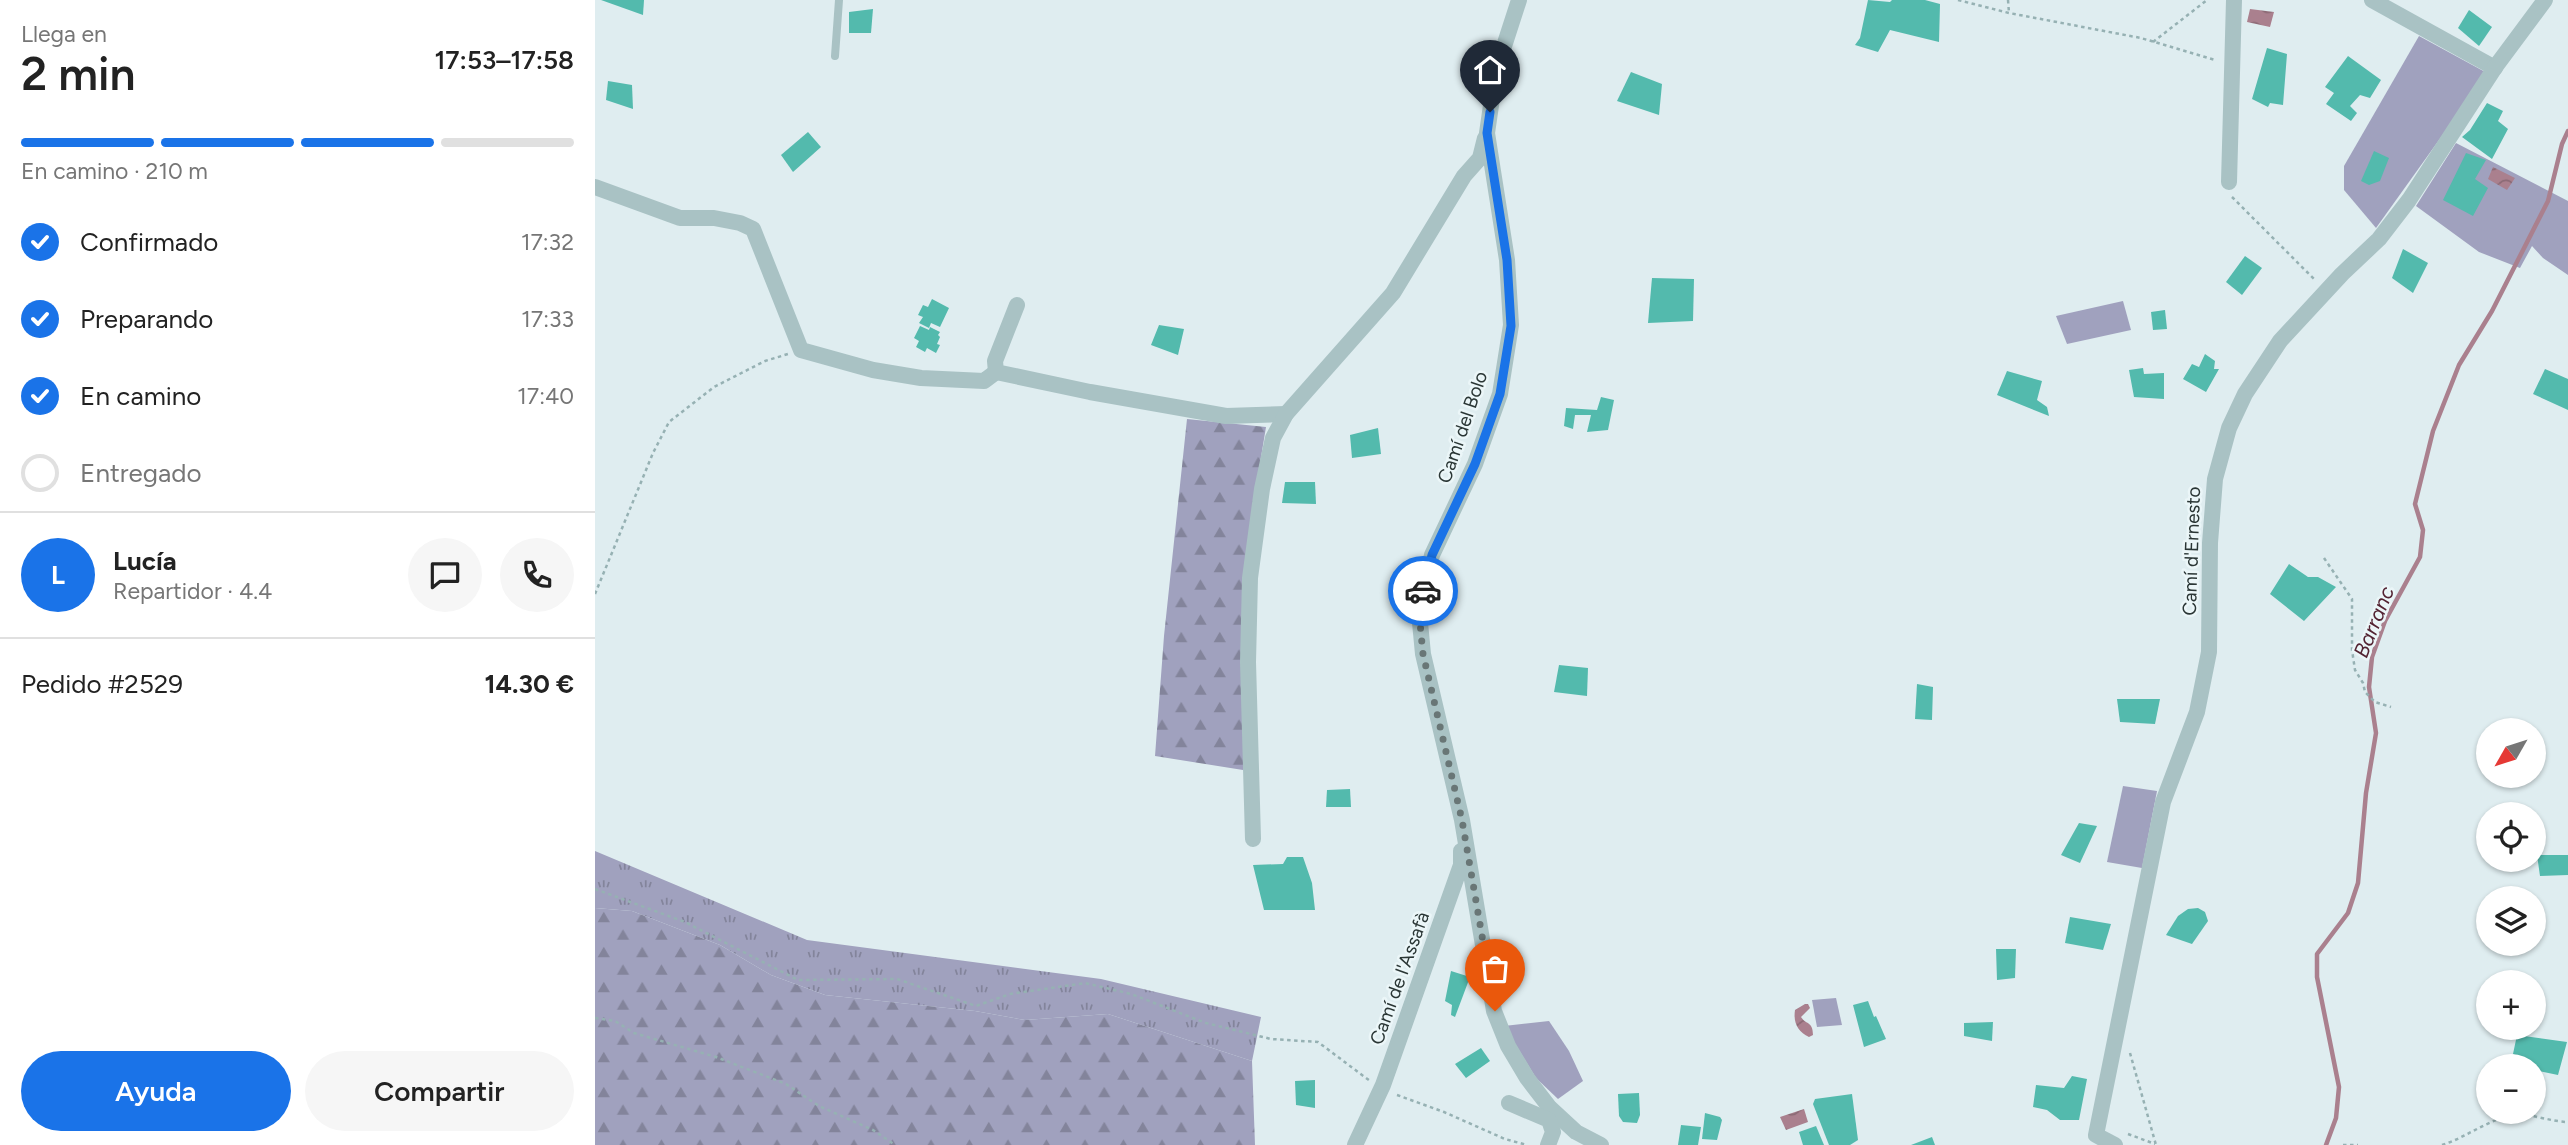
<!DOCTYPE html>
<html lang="es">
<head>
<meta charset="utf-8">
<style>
  :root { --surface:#fff; --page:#f6f6f6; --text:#222; --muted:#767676; --line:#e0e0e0; --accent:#1a73e8 }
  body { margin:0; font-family:Figtree,sans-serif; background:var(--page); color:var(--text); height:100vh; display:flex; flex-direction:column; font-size:26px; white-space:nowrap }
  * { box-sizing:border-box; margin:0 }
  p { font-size:23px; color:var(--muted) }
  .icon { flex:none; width:38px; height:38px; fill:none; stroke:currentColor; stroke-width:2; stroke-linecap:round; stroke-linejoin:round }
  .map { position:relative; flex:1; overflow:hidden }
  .drawer { display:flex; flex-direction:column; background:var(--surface); width:595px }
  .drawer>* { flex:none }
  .needle { width:46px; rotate:231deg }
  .controls { position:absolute; left:1881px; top:718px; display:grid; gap:14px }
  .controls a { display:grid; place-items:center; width:70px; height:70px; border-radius:50%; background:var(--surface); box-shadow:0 2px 5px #0004; font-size:35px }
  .pin { position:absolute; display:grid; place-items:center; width:60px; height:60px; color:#fff; margin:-72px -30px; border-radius:50% 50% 50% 0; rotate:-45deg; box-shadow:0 0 7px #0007 }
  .pin .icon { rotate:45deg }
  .courier { position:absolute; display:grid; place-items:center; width:70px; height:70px; margin:-35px; border:5px solid #1a73e8; border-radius:50%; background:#fff; color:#222; box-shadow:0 2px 9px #0007 }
  .head em { font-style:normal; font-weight:600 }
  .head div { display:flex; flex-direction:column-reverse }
  .head { display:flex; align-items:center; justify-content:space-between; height:119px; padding:0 21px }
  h1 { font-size:46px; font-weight:600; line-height:52px }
  .bar { display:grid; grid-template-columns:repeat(4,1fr); gap:10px 7px; align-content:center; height:84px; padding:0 21px }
  .bar i { height:9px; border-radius:5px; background:var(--line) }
  .bar .selected { background:var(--accent) }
  .bar p { grid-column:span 4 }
  .line { display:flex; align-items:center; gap:18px; padding:0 21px; border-top:2px solid var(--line) }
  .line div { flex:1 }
  .round { display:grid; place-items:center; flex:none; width:74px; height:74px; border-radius:37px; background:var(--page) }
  ol { padding:0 21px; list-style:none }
  li { display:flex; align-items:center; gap:21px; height:77px }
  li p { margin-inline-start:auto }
  li .icon { padding:7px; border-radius:50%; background:var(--accent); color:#fff; stroke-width:4 }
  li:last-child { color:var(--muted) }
  li i { width:38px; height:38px; border:4px solid var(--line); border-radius:50% }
  .button { display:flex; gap:14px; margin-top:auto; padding:14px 21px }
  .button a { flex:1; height:80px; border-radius:42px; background:var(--accent); color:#fff; font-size:28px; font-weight:600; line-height:80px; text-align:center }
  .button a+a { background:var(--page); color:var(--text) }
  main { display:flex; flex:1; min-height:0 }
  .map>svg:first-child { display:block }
  .grass { fill:url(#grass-tufts) }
  .forest { fill:url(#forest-firs) }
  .garden { fill:#a0a1be }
  .water { fill:url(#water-waves) }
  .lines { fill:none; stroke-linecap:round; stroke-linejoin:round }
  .stream { stroke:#aa808e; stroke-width:4.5 }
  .building { fill:#53baad }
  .path { stroke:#96b1b3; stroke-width:2.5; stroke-dasharray:3.5 3.5; stroke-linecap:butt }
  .service { stroke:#a9c2c4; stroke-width:8 }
  .minor { stroke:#a9c2c4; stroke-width:16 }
  .done { stroke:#697676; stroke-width:7; stroke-dasharray:0 12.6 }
  .route { stroke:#1a73e8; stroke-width:9 }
  .labels { text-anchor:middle; stroke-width:5; stroke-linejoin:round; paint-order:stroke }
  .street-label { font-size:19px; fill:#2a3635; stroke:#ebf6f8 }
  .water-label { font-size:21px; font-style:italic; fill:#532332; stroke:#ebf6f8 }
</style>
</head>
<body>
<main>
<section class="drawer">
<div class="head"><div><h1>2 min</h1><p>Llega en</p></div><em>17:53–17:58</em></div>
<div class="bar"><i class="selected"></i><i class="selected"></i><i class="selected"></i><i></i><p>En camino · 210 m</p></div>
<ol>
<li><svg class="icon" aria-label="check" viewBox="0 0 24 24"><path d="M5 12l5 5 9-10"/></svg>Confirmado<p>17:32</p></li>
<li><svg class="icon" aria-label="check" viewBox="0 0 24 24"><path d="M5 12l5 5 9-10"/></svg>Preparando<p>17:33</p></li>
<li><svg class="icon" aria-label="check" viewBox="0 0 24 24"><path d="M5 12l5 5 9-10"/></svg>En camino<p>17:40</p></li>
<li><i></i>Entregado</li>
</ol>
<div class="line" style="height:126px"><b class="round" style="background:var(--accent);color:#fff">L</b><div><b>Lucía</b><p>Repartidor · 4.4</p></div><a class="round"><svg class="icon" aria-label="chat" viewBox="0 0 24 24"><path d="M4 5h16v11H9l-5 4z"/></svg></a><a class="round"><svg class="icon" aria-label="phone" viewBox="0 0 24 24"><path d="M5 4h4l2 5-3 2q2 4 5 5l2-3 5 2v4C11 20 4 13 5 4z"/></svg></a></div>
<div class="line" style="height:91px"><div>Pedido #2529</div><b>14.30 €</b></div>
<div class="button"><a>Ayuda</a><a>Compartir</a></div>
</section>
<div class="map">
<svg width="1973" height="1145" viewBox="0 0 1973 1145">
  <defs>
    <pattern id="grass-tufts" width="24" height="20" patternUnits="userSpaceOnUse" patternTransform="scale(1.75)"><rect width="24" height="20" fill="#a0a1be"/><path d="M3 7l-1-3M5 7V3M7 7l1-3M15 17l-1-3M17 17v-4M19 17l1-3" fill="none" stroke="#83849b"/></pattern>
    <pattern id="forest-firs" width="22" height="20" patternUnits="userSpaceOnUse" patternTransform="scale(1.75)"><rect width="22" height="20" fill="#a0a1be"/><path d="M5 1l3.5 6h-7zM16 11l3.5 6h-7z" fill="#83849b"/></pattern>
    <pattern id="water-waves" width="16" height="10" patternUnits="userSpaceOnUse" patternTransform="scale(1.75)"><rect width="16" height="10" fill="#aa808e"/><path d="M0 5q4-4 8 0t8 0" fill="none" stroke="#8b6a75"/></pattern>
  </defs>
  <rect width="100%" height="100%" fill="#dfedf0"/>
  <polygon class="grass" points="0,851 212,940 506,979 666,1017 657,1061 513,1014 430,1020 380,1011 230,995 176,975 125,945 37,911 0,908"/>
  <g class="forest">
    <polygon points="592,419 671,427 655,524 648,770 560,756 569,636"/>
    <polygon points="0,908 37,911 125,945 176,975 230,995 380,1011 430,1020 513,1014 657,1061 660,1145 0,1145"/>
  </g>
  <g class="garden">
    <polygon points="1824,36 1892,73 1781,228 1749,190 1749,166"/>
    <polygon points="1861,143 1973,201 1973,275 1948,258 1937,246 1925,268 1884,252 1821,206"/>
    <polygon points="1528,301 1536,330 1472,344 1461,316"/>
    <polygon points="1528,786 1562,791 1547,868 1512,862"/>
    <polygon points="1241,998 1247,1025 1222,1027 1217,1000"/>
    <polygon points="954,1021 974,1051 988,1081 963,1099 941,1078 909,1026"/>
  </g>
  <g class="water">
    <polygon points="1655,9 1679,12 1675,27 1652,22"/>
    <polygon points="1898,167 1920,178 1912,190 1893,179"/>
    <path d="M1210,1004H1213L1215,1008L1206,1017C1211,1025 1218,1021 1218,1035L1214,1037C1203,1032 1198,1023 1200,1010Z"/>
    <polygon points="1209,1109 1213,1122 1191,1130 1185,1117"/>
  </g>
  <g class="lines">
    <polyline class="stream" points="1731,1145 1741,1118 1744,1087 1722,977 1722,954 1753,913 1763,883 1771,793 1781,733 1774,687 1777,657 1790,621 1825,557 1828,530 1820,504 1838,431 1864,365 1897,311 1953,201 1967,144 1973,131"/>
  </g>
  <g class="building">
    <polygon points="6,0 49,0 48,15"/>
    <polygon points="1273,0 1295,2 1297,0 1330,0 1345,4 1344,42 1295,30 1283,52 1260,45 1265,38"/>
    <polygon points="278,9 276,33 254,33 254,12"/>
    <polygon points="1874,10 1897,27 1884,46 1863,28"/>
    <polygon points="1672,48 1692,54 1688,105 1675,103 1673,107 1657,99"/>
    <polygon points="1753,56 1786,80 1775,98 1765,95 1755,106 1762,113 1756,121 1731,104 1739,93 1730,87"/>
    <polygon points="1036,72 1067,84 1064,115 1022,101"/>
    <polygon points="13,81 37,85 38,109 11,100"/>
    <polygon points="1892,103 1908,111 1903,121 1913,129 1897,159 1867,137 1875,130"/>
    <polygon points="213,132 226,147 198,172 186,155"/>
    <polygon points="1779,151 1794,158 1785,181 1774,185 1766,181"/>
    <polygon points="1871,153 1891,160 1880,179 1893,188 1878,216 1848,200"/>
    <polygon points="1808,249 1833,263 1818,293 1797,278"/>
    <polygon points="1650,256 1667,268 1647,295 1631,282"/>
    <polygon points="1057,278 1099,279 1098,321 1053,323"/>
    <polygon points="337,299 354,308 345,327 336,323 334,328 324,323 328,317 323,315 328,305 333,307"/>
    <polygon points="1570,310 1572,329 1558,330 1556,312"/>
    <polygon points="564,325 589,329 583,355 556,345"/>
    <polygon points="325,326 334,330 335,327 345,332 343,335 345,337 342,344 345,345 341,353 332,348 330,352 321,347 324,341 319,338"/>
    <polygon points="1610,354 1620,361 1619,369 1624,369 1611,392 1588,379 1597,364 1604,367"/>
    <polygon points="1548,368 1549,374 1569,373 1569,399 1539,397 1534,370"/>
    <polygon points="1950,369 1973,379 1973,410 1938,394"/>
    <polygon points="1412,371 1447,381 1442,400 1452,407 1454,416 1402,395"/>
    <polygon points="1006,397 1019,400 1013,430 992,432 996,415 980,415 978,429 969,426 971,408 1002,410"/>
    <polygon points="783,428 786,454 757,458 755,435"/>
    <polygon points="690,482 720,482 721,504 687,503"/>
    <polygon points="1694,564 1713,577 1723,577 1741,587 1709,621 1675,594"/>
    <polygon points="964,665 993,668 992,696 959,692"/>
    <polygon points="1322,684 1338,687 1337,720 1320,719"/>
    <polygon points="1522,699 1565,699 1560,724 1525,722"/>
    <polygon points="755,789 756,807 731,807 732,790"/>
    <polygon points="1484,823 1502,826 1485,863 1466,855"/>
    <polygon points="1942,855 1973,855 1973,875 1945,876"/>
    <polygon points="692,857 708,857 717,883 720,910 669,910 658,865 688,864"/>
    <polygon points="1603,908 1610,912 1613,921 1597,944 1571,935 1583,916 1593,909"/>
    <polygon points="1475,917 1516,924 1508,950 1470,943"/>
    <polygon points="1401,949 1421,949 1420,978 1402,980"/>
    <polygon points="856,971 875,977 860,1017 856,1015 857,1005 850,1001"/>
    <polygon points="1273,1001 1279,1017 1281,1016 1291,1039 1269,1047 1258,1005"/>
    <polygon points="1398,1022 1397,1041 1369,1036 1369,1023"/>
    <polygon points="1922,1035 1972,1042 1963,1075 1939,1070 1939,1066 1929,1066 1929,1060 1918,1054"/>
    <polygon points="886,1048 895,1061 871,1078 860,1064"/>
    <polygon points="1477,1076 1492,1079 1484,1120 1465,1120 1452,1110 1438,1107 1441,1085 1469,1088"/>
    <polygon points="720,1080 720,1108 701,1105 700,1081"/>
    <polygon points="1044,1093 1045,1115 1042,1123 1028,1122 1024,1116 1023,1094"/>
    <polygon points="1257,1094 1263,1140 1255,1145 1234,1145 1218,1104 1220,1099"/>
    <polygon points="1110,1113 1125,1117 1127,1120 1122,1140 1107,1139"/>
    <polygon points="1086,1125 1106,1127 1103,1145 1083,1145"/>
    <polygon points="1221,1126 1229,1145 1208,1145 1204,1132"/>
    <polygon points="1337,1137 1340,1145 1316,1145"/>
  </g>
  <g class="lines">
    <g class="path">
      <polyline points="1363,0 1414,13 1546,38 1620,60"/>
      <polyline points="1413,0 1414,13"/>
      <polyline points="1558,42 1612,0"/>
      <polyline points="1637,197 1721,281"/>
      <polyline points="1729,558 1757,599 1757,650 1760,670 1768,683 1770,692 1780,702 1796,707"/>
      <polyline points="0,594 58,453 74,422 119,387 170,361 193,354"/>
      <polyline points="0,889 90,922 203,980 302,979 381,1006 415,994 490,983 536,994 611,1023 676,1039 723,1042 775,1081"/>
      <polyline points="0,1018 20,1021 39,1033 121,1057 191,1084 224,1106 278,1130 300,1145"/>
      <polyline points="1535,1053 1561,1145"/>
      <polyline points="802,1095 849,1112 910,1139 932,1145"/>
      <polyline points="1533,1134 1560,1144"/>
      <polyline points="1748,1145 1763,1145"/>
      <path d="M1847,1145C1873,1137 1897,1116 1924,1115C1937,1114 1958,1122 1973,1122"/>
    </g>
    <polyline class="service" points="240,56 244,0"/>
    <g class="minor">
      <polyline points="924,0 901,71 892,133 912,260 916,325 905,394 880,464 837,555 824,612 828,654 867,820 899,1011 913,1046 932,1078 955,1108 981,1132 1006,1145"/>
      <polyline points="1777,0 1900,68"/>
      <polyline points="1634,182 1639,0"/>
      <polyline points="0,187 85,218 119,218 145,223 158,229 206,350 278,370 326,378 389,381 401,372"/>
      <polyline points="422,305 400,361 401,372 495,392 631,416 691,414"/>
      <polyline points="658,839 653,662 655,578 667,489 678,438 691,414 798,293 869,176 885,158 890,138"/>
      <polyline points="914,1103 954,1120 958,1132 953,1145"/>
      <polyline points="760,1145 788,1085 866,865 866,851"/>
      <polyline points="1520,1145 1501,1135 1568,802 1602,712 1614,652 1615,543 1620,479 1634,428 1650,394 1685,341 1747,274 1784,239 1814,200 1901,66 1950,0"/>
    </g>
  </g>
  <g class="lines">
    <polyline class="done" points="828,591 824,612 828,654 867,820 900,1011"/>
    <polyline class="route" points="828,591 837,555 880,464 905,394 916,326 912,260 892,133 895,112"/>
  </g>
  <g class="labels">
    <g class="street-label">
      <text transform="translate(867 427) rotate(-71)" y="7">Camí del Bolo</text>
      <text transform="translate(1596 551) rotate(-88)" y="7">Camí d'Ernesto</text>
      <text transform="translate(804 978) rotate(-70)" y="7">Camí de l'Assafà</text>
    </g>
    <g class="water-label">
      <text transform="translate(1779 622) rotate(-68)" y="7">Barranc</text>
    </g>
  </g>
</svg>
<div class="controls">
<a><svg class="needle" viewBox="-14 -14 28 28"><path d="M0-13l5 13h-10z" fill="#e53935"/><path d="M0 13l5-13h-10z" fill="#767676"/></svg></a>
<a><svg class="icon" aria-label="locate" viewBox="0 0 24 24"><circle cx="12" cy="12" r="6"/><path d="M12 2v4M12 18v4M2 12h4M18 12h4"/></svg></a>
<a><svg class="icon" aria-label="layers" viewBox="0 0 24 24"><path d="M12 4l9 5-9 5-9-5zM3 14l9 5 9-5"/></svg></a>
<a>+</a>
<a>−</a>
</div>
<div class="pin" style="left:900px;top:1011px;background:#ea580c"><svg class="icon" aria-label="bag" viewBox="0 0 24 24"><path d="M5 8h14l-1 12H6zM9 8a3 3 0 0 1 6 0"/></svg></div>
<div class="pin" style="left:895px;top:112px;background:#1f2937"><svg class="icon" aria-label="home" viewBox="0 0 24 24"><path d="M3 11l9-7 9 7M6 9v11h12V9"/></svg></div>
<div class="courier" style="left:828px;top:591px"><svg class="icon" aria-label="car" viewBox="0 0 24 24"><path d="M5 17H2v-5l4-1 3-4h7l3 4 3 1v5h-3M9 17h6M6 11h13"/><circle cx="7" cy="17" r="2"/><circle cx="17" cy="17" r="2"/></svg></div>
</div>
</main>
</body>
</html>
